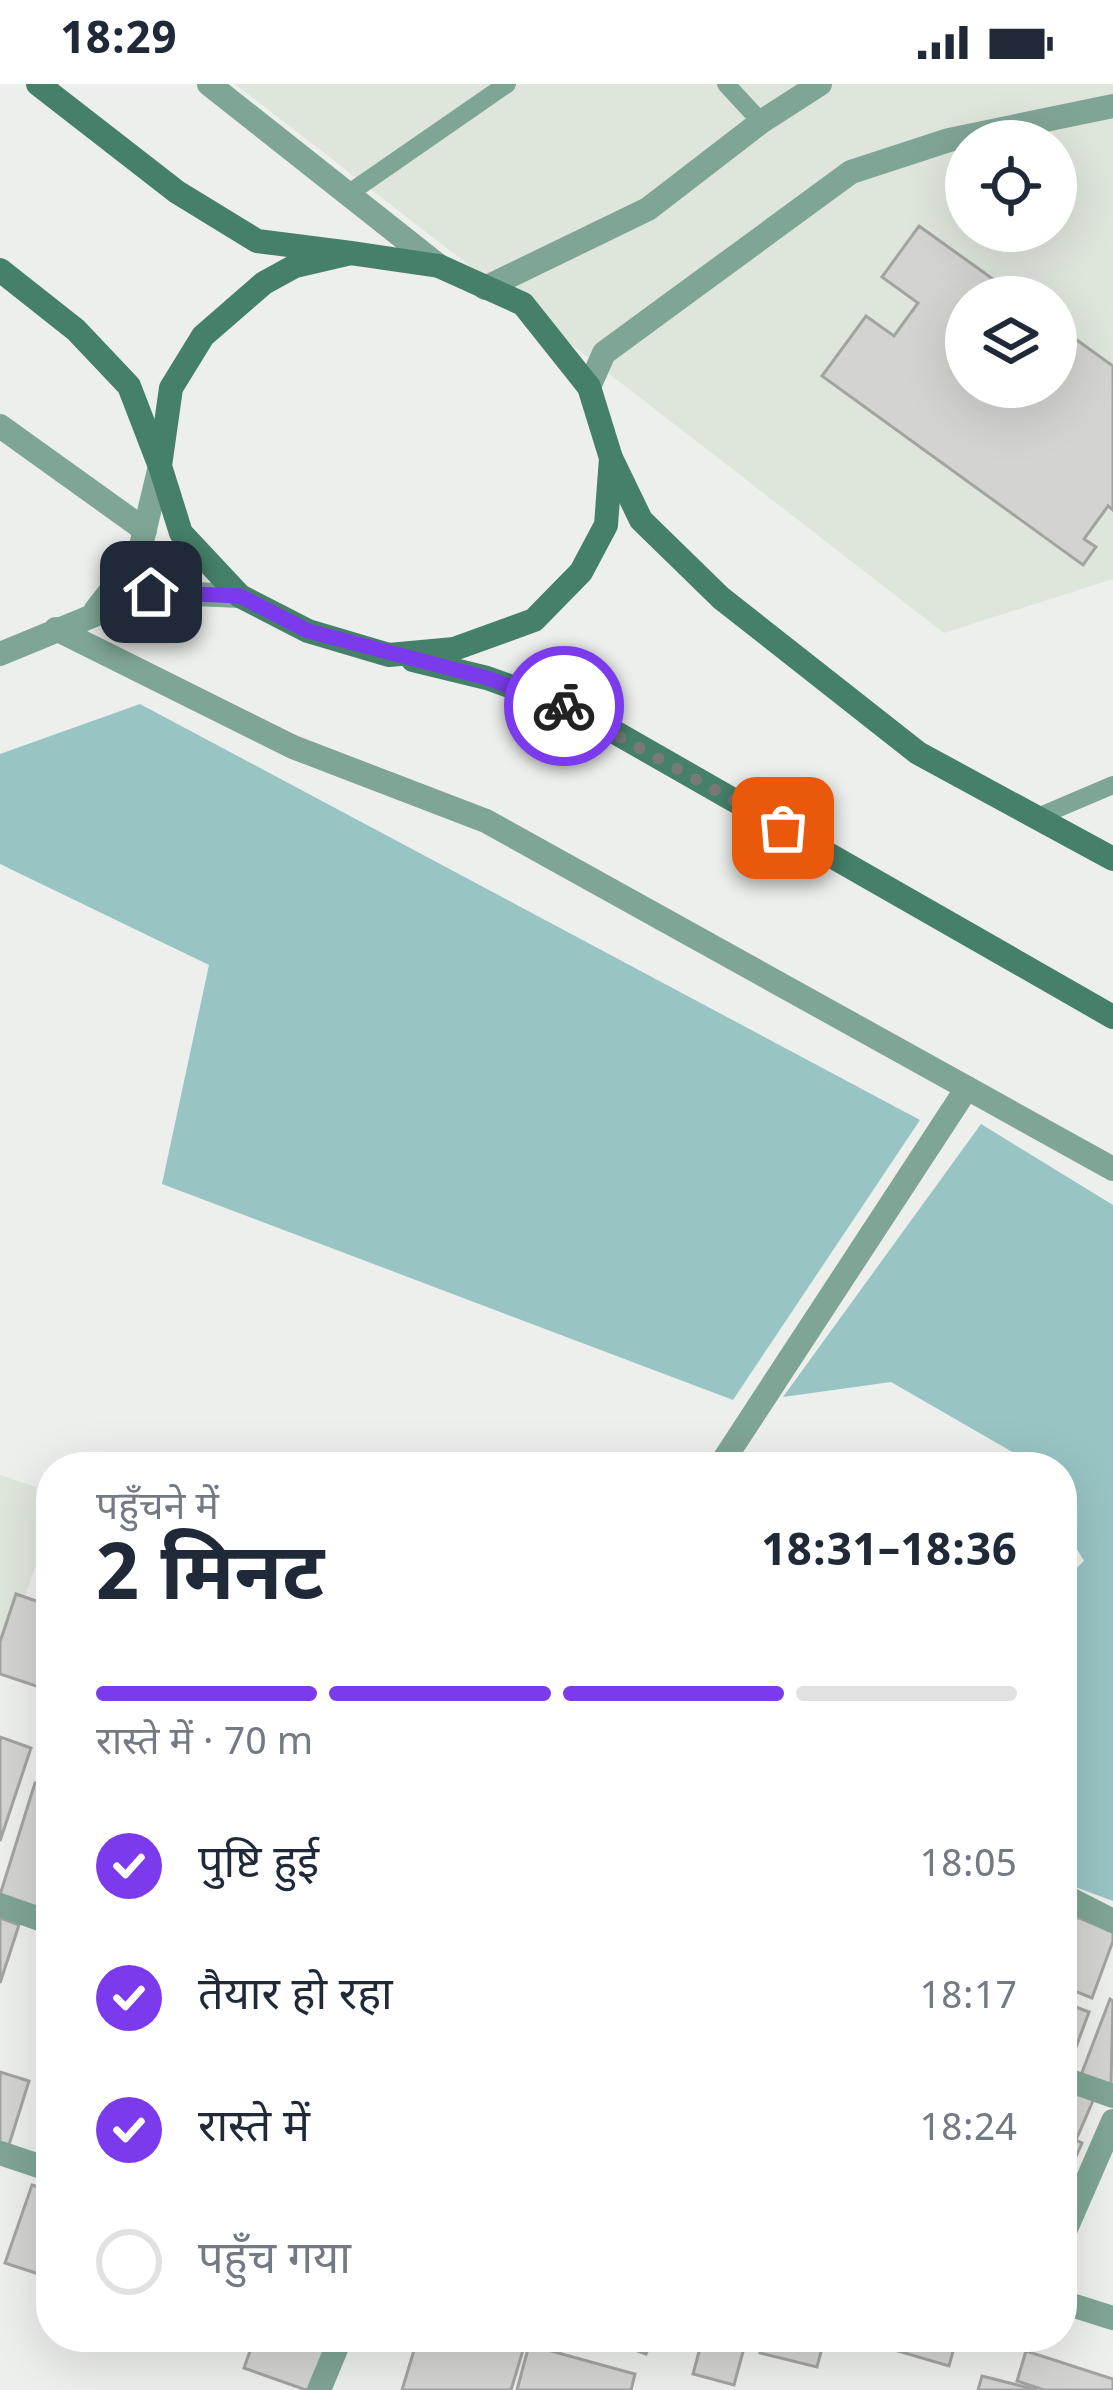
<!DOCTYPE html>
<html lang="hi">
<head>
<meta charset="utf-8">
<style>
  :root { --surface:#fff; --page:#f2f2f3; --text:#1f2937; --muted:#747a83; --line:#e0e1e3; --accent:#7c3aed }
  body { margin:0; font-family:Georgia,"Noto Sans Devanagari",serif; background:var(--page); color:var(--text); height:100vh; display:flex; flex-direction:column; font-size:45px; white-space:nowrap }
  * { box-sizing:border-box; margin:0 }
  p { font-size:39px; color:var(--muted) }
  .icon { flex:none; width:66px; height:66px; fill:none; stroke:currentColor; stroke-width:2; stroke-linecap:round; stroke-linejoin:round }
  .map { position:relative; flex:1; overflow:hidden }
  .sheet { position:absolute; left:36px; top:1368px; width:1041px; height:900px; display:flex; flex-direction:column; background:var(--surface); border-radius:48px; box-shadow:0 12px 48px #0002 }
  .sheet>* { flex:none }
  .fabs { position:absolute; left:945px; top:36px; display:grid; gap:24px }
  .fabs a { display:grid; place-items:center; width:132px; height:132px; border-radius:50%; background:var(--surface); box-shadow:0 12px 48px #0002; font-size:60px }
  .pin { position:absolute; display:grid; place-items:center; width:102px; height:102px; color:#fff; margin:-51px; border-radius:24px; box-shadow:0 6px 18px #0006 }
  .courier { position:absolute; display:grid; place-items:center; width:120px; height:120px; margin:-60px; border:9px solid #7c3aed; border-radius:50%; background:#fff; color:#222; box-shadow:0 3px 15px #0007 }
  .head em { font-style:normal; font-weight:700 }
  .head div { display:flex; flex-direction:column-reverse }
  .head { display:flex; align-items:center; justify-content:space-between; height:204px; padding:0 60px }
  h1 { font-size:78px; font-weight:700; line-height:90px }
  .bar { display:grid; grid-template-columns:repeat(4,1fr); gap:18px 12px; align-content:center; height:144px; padding:0 60px }
  .bar i { height:15px; border-radius:9px; background:var(--line) }
  .bar .current { background:var(--accent) }
  .bar p { grid-column:span 4 }
  ol { padding:0 60px; list-style:none }
  li { display:flex; align-items:center; gap:36px; height:132px }
  li p { margin-inline-start:auto }
  li .icon { padding:12px; border-radius:50%; background:var(--accent); color:#fff; stroke-width:4 }
  li:last-child { color:var(--muted) }
  li i { width:66px; height:66px; border:6px solid var(--line); border-radius:50% }
  .status { display:flex; justify-content:space-between; align-items:center; height:84px; padding:0 60px; background:var(--surface); direction:ltr }
  .status svg { height:33px; fill:currentColor }
  .map>svg:first-child { display:block }
  .built { fill:#dee5db; fill-rule:evenodd }
  .water { fill:#98c4c4 }
  .building { fill:#d3d3d0; stroke:#a3a3a0; stroke-width:3 }
  .lines { fill:none; stroke-linecap:round; stroke-linejoin:round }
  .service { stroke:#7fa594; stroke-width:18 }
  .minor { stroke:#7fa594; stroke-width:24 }
  .tertiary { stroke:#7fa594; stroke-width:24 }
  .secondary { stroke:#458069; stroke-width:24 }
  .done { stroke:#797a78; stroke-width:12; stroke-dasharray:0 21.6 }
  .route { stroke:#7c3aed; stroke-width:15 }
</style>
</head>
<body>
<div class="status"><b>18:29</b><svg viewBox="0 0 49 12"><path d="M0 12V9h3v3zM5 12V6h3v6zM10 12V3h3v9zM15 12V0h3v12zM26 1h20v11H26zM47 4h2v5h-2z"/></svg></div>
<div class="map">
<svg width="1113" height="2306" viewBox="0 0 1113 2306">
  <rect width="100%" height="100%" fill="#edefec"/>
  <g class="built">
    <path d="M235,0H1113V495L944,549ZM966,57H1056V147H966ZM966,213H1056V303H966Z"/>
    <polygon points="0,1391 51,1408 51,1438 0,1582"/>
  </g>
  <g class="water">
    <polygon points="140,620 920,1036 733,1316 162,1100 209,881 0,780 0,670"/>
    <polygon points="981,1040 1113,1121 1113,1817 1062,1798 1062,1498 1084,1477 1062,1440 1062,1383 1027,1383 1021,1373 891,1298 783,1313"/>
  </g>
  <g class="building">
    <polygon points="919,142 1018,213 966,213 966,303 1056,303 1056,241 1113,282 1113,426 1108,422 1084,455 1096,463 1083,481 822,292 866,232 894,252 918,219 882,193"/>
    <polygon points="16,1510 51,1522 51,1607 0,1590 0,1558"/>
    <polygon points="0,1653 31,1664 0,1757"/>
    <polygon points="35,1699 51,1704 51,1828 0,1811"/>
    <polygon points="1077,1833 1113,1848 1113,1857 1092,1914 1062,1902 1062,1871"/>
    <polygon points="0,1834 19,1841 0,1899"/>
    <polygon points="1110,1915 1113,1917 1111,2001 1081,1991"/>
    <polygon points="1062,1918 1089,1928 1065,1993 1062,1991"/>
    <polygon points="0,1988 29,1997 8,2064 0,2062"/>
    <polygon points="1062,1998 1095,2012 1076,2056 1082,2059 1071,2084 1062,2080"/>
    <polygon points="32,2101 51,2107 51,2173 45,2192 5,2179"/>
    <polygon points="255,2253 335,2253 316,2306 306,2306 244,2284"/>
    <polygon points="418,2253 517,2253 526,2256 511,2306 402,2306"/>
    <polygon points="600,2253 653,2253 646,2270"/>
    <polygon points="703,2253 747,2253 734,2301 693,2290"/>
    <polygon points="764,2253 825,2253 817,2283 760,2269"/>
    <polygon points="850,2253 957,2253 949,2282"/>
    <polygon points="529,2261 635,2290 631,2306 517,2306"/>
    <polygon points="1026,2267 1113,2295 1113,2306 1044,2306 1017,2297"/>
    <polygon points="982,2292 1037,2306 978,2306"/>
  </g>
  <g class="lines">
    <g class="service">
      <polyline points="726,0 761,38"/>
      <polyline points="348,110 507,0"/>
      <polyline points="1040,732 1113,701"/>
    </g>
    <g class="minor">
      <polyline points="209,0 439,182"/>
      <polyline points="0,342 145,446"/>
      <polyline points="56,545 293,663 486,737 1113,1085"/>
      <polyline points="719,1383 967,1004"/>
      <polyline points="1062,1811 1113,1837"/>
      <polyline points="0,1821 51,1839"/>
      <polyline points="1062,1994 1113,2012"/>
      <polyline points="0,2069 51,2086"/>
      <polyline points="1062,2154 1113,2037"/>
      <polyline points="1062,2218 1113,2234"/>
      <polyline points="319,2306 341,2253"/>
    </g>
    <g class="tertiary">
      <polyline points="485,204 648,125 761,38 820,0"/>
      <polyline points="589,303 604,269 851,88 949,56 1113,22"/>
      <polyline points="95,527 139,470 160,382"/>
      <polyline points="0,570 151,508 240,512"/>
    </g>
    <g class="secondary">
      <polyline points="38,0 177,108 257,157 351,169 439,182 523,220 589,303 611,374 606,441 581,488 534,536 454,565 389,571 308,547 240,512 181,449 160,382 171,304 203,252 264,199 295,182 351,169"/>
      <polyline points="0,186 76,246 129,302 159,380"/>
      <polyline points="612,376 641,436 721,514 918,669 1113,775"/>
      <polyline points="413,576 487,594 576,626 1113,933"/>
    </g>
  </g>
  <g class="lines">
    <polyline class="done" points="564,622 783,744"/>
    <polyline class="route" points="151,508 240,512 308,547 487,594 564,622"/>
  </g>
</svg>
<div class="fabs">
<a><svg class="icon" aria-label="locate" viewBox="0 0 24 24"><circle cx="12" cy="12" r="6"/><path d="M12 2v4M12 18v4M2 12h4M18 12h4"/></svg></a>
<a><svg class="icon" aria-label="layers" viewBox="0 0 24 24"><path d="M12 4l9 5-9 5-9-5zM3 14l9 5 9-5"/></svg></a>
</div>
<div class="pin" style="left:783px;top:744px;background:#ea580c"><svg class="icon" aria-label="bag" viewBox="0 0 24 24"><path d="M5 8h14l-1 12H6zM9 8a3 3 0 0 1 6 0"/></svg></div>
<div class="pin" style="left:151px;top:508px;background:#1f2937"><svg class="icon" aria-label="home" viewBox="0 0 24 24"><path d="M3 11l9-7 9 7M6 9v11h12V9"/></svg></div>
<div class="courier" style="left:564px;top:622px"><svg class="icon" aria-label="bike" viewBox="0 0 24 24"><circle cx="6" cy="16" r="4"/><circle cx="18" cy="16" r="4"/><path d="M6 16l4-8h5l3 8M10 8l3 8H6M13 5h3"/></svg></div>
<section class="sheet">
<div class="head"><div><h1>2 मिनट</h1><p>पहुँचने में</p></div><em>18:31–18:36</em></div>
<div class="bar"><i class="current"></i><i class="current"></i><i class="current"></i><i></i><p>रास्ते में · 70 m</p></div>
<ol>
<li><svg class="icon" aria-label="check" viewBox="0 0 24 24"><path d="M5 12l5 5 9-10"/></svg>पुष्टि हुई<p>18:05</p></li>
<li><svg class="icon" aria-label="check" viewBox="0 0 24 24"><path d="M5 12l5 5 9-10"/></svg>तैयार हो रहा<p>18:17</p></li>
<li><svg class="icon" aria-label="check" viewBox="0 0 24 24"><path d="M5 12l5 5 9-10"/></svg>रास्ते में<p>18:24</p></li>
<li><i></i>पहुँच गया</li>
</ol>
</section>
</div>
</body>
</html>
